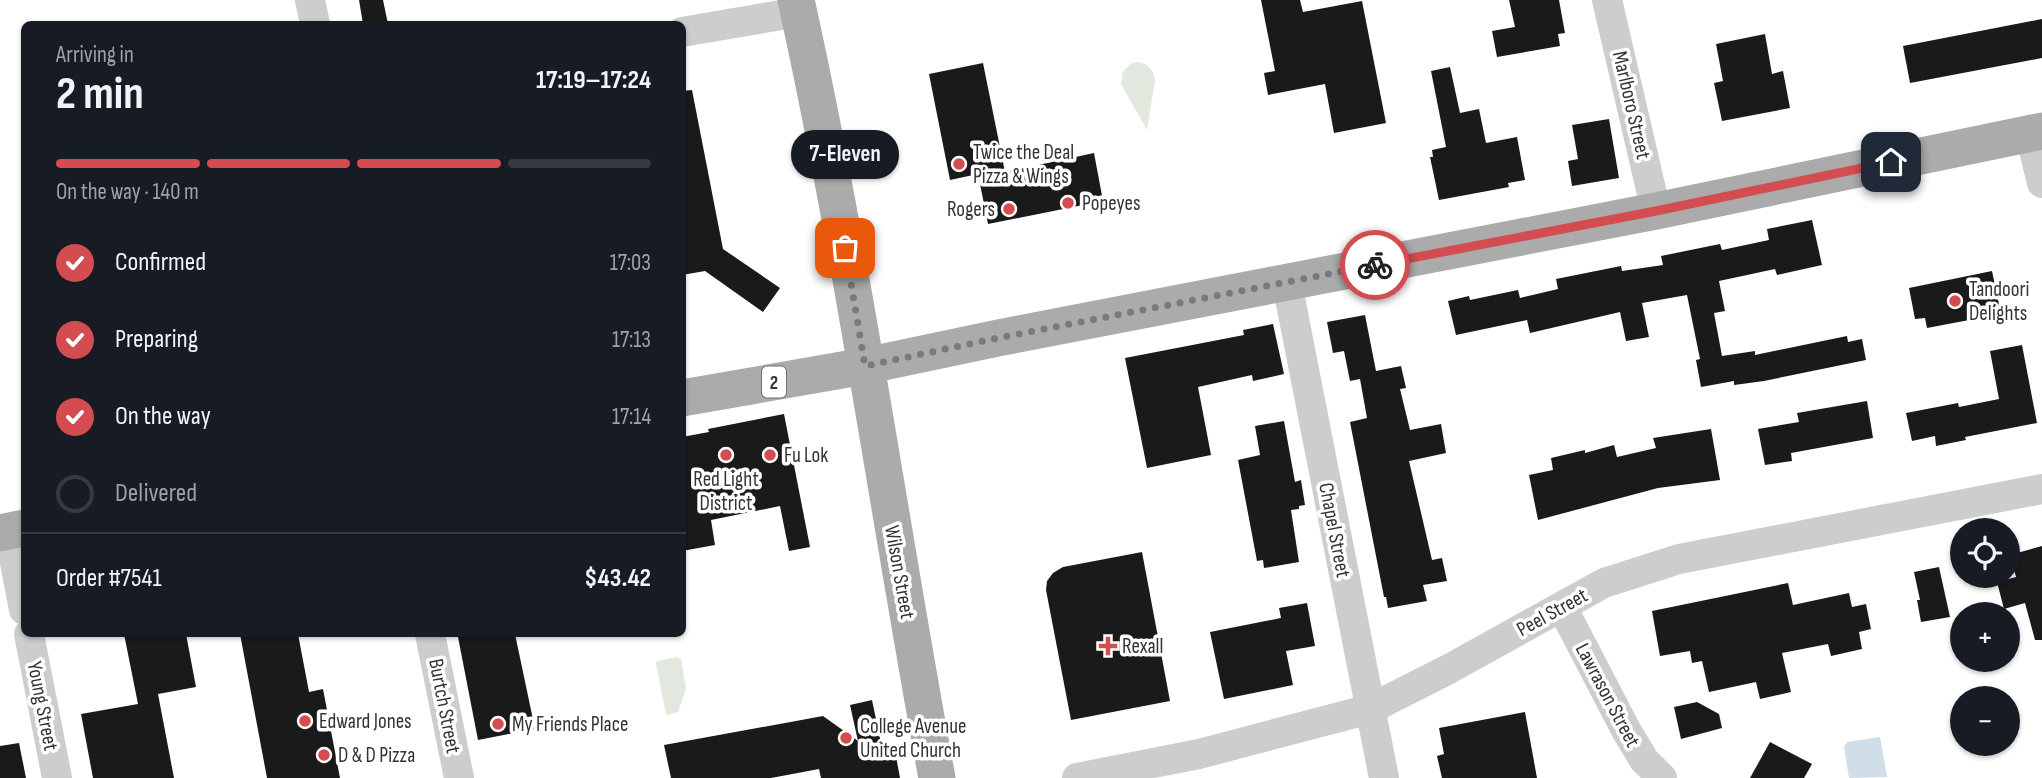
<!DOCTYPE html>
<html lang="en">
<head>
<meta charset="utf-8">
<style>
  :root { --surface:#171b24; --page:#242831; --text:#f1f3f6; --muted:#9ea1a6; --line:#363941; --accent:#d24c50 }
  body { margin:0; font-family:"Sofia Sans Condensed",sans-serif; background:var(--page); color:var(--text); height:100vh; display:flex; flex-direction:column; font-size:26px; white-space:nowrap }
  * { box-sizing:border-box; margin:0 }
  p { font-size:23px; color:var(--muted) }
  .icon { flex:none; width:38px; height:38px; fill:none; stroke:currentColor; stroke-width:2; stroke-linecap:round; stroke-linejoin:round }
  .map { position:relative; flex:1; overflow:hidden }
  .drawer { position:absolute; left:21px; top:21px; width:665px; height:616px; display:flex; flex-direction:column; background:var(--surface); border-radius:10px; box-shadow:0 2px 5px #0004 }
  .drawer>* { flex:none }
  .buttons { position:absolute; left:1950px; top:518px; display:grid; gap:14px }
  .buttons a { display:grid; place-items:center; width:70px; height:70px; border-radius:50%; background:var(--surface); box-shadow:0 2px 5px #0004; font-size:35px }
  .pin { position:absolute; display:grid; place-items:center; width:60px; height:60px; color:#fff; margin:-30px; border-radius:14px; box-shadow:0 4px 10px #0006 }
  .courier { position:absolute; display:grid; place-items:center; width:70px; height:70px; margin:-35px; border:5px solid #d24c50; border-radius:50%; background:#fff; color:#222; box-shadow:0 2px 9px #0007 }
  .bubble { position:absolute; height:49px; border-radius:24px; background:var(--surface); box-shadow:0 2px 5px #0004; font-size:23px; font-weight:700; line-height:49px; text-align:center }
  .overview em { font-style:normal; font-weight:700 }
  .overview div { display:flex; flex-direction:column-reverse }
  .overview { display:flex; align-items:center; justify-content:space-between; height:119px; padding:0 35px }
  h1 { font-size:46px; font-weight:700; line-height:52px }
  .bar { display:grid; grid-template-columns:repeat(4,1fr); gap:10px 7px; align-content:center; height:84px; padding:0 35px }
  .bar i { height:9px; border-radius:5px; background:var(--line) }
  .bar .active { background:var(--accent) }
  .bar p { grid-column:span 4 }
  .line { display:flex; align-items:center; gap:18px; padding:0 35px; border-top:2px solid var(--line) }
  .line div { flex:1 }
  ol { padding:0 35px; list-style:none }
  li { display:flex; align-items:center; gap:21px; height:77px }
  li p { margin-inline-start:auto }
  li .icon { padding:7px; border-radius:50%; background:var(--accent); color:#fff; stroke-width:4 }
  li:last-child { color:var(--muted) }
  li i { width:38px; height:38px; border:4px solid var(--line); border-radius:50% }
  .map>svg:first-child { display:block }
  .green { fill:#e2e8dd }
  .water { fill:#cfdee8 }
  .building { fill:#1a1a1a }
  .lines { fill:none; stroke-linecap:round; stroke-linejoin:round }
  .minor { stroke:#cdcdcd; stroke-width:30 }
  .major { stroke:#ababab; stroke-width:37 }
  .done { stroke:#7a7a7a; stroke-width:7; stroke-dasharray:0 12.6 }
  .route { stroke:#d24c50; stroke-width:9 }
  .poi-dot { fill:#d24c50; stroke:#fff; stroke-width:2.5 }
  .labels { text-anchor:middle; stroke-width:7; stroke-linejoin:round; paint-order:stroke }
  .shield { fill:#fff; stroke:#707070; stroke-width:2 }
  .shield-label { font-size:19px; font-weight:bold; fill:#333 }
  .street-label { font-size:21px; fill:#333; stroke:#fff }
  .poi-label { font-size:21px; fill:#333; stroke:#fff; text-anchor:start }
</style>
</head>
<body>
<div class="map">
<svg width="2042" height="778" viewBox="0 0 2042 778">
  <rect width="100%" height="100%" fill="#fff"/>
  <g class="green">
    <path d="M1138,62C1149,64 1153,70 1155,80L1147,130L1121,84L1123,71L1132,63Z"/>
    <polygon points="677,657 681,659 686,689 678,712 668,715 666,714 656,663 657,661"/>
  </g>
  <polygon class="water" points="1880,737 1887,777 1849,778 1844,747 1847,742"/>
  <g class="building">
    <polygon points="359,0 383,0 388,24 363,24"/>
    <polygon points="1261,0 1300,0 1303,12 1362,1 1386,123 1334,133 1325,84 1268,95 1264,73 1275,71"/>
    <polygon points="1509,0 1559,0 1565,33 1558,34 1560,46 1497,57 1492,31 1515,27"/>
    <polygon points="2042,19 2042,58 1910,83 1903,46"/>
    <polygon points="1765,34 1772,74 1783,71 1790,108 1722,121 1714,83 1723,81 1716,44"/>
    <polygon points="983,63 1005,172 1094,153 1103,201 988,224 978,174 950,180 929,74"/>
    <polygon points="1450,67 1460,113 1479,109 1486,143 1517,137 1525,180 1508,183 1509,187 1439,200 1430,157 1433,157 1432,150 1446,147 1431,71"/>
    <polygon points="692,90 723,249 780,288 763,312 705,271 682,275 682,91"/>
    <polygon points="1609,119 1619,178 1572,186 1568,161 1578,159 1572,125"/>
    <polygon points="1812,220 1822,265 1777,275 1775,269 1719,281 1725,311 1714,313 1722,356 1755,351 1755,355 1847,336 1848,342 1862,339 1866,360 1764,381 1734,385 1734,381 1701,387 1696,360 1700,359 1687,295 1642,303 1649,337 1626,341 1620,312 1530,333 1527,320 1456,335 1448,301 1469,296 1470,300 1518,290 1520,298 1558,289 1556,279 1621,266 1622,271 1663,265 1661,256 1720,244 1722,250 1769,240 1767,229"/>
    <polygon points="1992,271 2001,314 1927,328 1925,318 1915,319 1909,288"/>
    <polygon points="1365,315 1376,371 1401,366 1406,388 1400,389 1410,430 1441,424 1446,453 1409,461 1432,560 1442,558 1447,581 1423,585 1427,601 1388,608 1386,597 1384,597 1350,422 1367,418 1360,379 1350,381 1344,351 1333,353 1327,322"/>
    <polygon points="1273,324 1284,374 1253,381 1252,375 1198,387 1211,455 1147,468 1125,358 1244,335 1243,330"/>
    <polygon points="2022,345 2037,423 1965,437 1966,440 1936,446 1935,436 1912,441 1906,413 1958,403 1959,407 1999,399 1990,351"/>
    <polygon points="1867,401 1873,438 1791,453 1792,461 1765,465 1758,429 1799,422 1797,413"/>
    <polygon points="784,414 810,547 789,551 780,506 711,520 715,545 682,551 682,437 709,432 708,429"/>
    <polygon points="1284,421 1295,482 1301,480 1305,505 1299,506 1299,509 1291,510 1299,562 1264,568 1263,560 1257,561 1238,460 1260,455 1255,426"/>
    <polygon points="1711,429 1720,480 1658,488 1538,520 1529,475 1553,470 1551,458 1585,450 1585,453 1614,445 1617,457 1656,448 1653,438"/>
    <polygon points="2042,546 2042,640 2035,640 2025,603 2004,609 1997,582 2016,577 2010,555"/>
    <polygon points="1142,552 1170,701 1071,720 1046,590 1047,581 1053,573 1063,567"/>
    <polygon points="1939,567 1950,617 1921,622 1917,600 1920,600 1914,572"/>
    <polygon points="1788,583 1793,605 1849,593 1852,607 1866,604 1871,629 1859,632 1862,649 1831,656 1828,644 1782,653 1791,692 1760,699 1756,682 1709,692 1702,661 1692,663 1690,651 1660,656 1652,611"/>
    <polygon points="1307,603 1315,646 1286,651 1293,685 1224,699 1210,632 1281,618 1279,608"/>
    <polygon points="124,634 186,634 196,687 158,694 174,778 93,778 81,714 138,704"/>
    <polygon points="240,634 298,634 309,692 323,689 340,778 267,778"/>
    <polygon points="477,634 515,634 535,729 478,740 458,637"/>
    <polygon points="872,700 882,748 895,751 900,778 821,778 819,769 771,778 671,778 664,745 823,716 858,741 850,705"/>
    <polygon points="1697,702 1719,714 1722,728 1681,739 1674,707"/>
    <polygon points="1525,712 1537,778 1442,778 1437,756 1444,754 1439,728"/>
    <polygon points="1770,742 1812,764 1804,778 1750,778"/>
    <polygon points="19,743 26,778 0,778 0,746"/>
  </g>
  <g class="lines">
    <g class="minor">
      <polyline points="310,0 315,24"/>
      <polyline points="1607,0 1656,211"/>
      <polyline points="682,32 799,12"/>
      <polyline points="2030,134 2042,183"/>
      <polyline points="1287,283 1384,778"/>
      <polyline points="9,531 24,610"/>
      <polyline points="1562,607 1626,730 1644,760 1662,778"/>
      <polyline points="29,634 57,778"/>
      <polyline points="430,634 459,778"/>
      <polyline points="1077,778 1199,754 1370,709 1449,669 1604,583 1679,559 2042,489"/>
    </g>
    <g class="major">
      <path d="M796,0C853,257 889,519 937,778"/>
      <polyline points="682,398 865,366 998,338 1656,211 2042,131"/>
      <polyline points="0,533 24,528"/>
    </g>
  </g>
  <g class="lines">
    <polyline class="done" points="845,248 865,366 998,338 1375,265"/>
    <polyline class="route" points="1375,265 1656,211 1891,162"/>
  </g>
  <g class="poi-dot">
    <circle cx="959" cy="164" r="7"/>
    <circle cx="1068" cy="203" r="7"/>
    <circle cx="1009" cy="209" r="7"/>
    <circle cx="1955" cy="301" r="7"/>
    <circle cx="726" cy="455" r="7"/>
    <circle cx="770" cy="455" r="7"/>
    <path d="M1104.5 635.5h7v7h7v7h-7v7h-7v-7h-7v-7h7z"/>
    <circle cx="305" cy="721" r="7"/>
    <circle cx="498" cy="724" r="7"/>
    <circle cx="846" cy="738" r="7"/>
    <circle cx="324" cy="755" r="7"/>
  </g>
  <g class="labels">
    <rect class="shield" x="762" y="366.5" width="24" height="31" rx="5"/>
    <g class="shield-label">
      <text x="774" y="389">2</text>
    </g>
    <g class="street-label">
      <text transform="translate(1632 105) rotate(77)" y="7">Marlboro Street</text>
      <text transform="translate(1335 530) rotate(79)" y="7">Chapel Street</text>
      <text transform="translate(900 572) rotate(80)" y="7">Wilson Street</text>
      <text transform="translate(1552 612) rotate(-29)" y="7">Peel Street</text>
      <text transform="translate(1608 695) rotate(62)" y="7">Lawrason Street</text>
      <text transform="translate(43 706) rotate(79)" y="7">Young Street</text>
      <text transform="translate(445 706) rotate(79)" y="7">Burtch Street</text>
    </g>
    <g class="poi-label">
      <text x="973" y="159">Twice the Deal<tspan x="973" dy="24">Pizza &amp; Wings</tspan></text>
      <text x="1082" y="210">Popeyes</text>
      <text x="995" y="216" text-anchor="end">Rogers</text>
      <text x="1969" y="296">Tandoori<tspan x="1969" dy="24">Delights</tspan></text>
      <text x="784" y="462">Fu Lok</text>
      <text x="726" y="486" text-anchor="middle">Red Light<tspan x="726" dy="24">District</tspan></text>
      <text x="1122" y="653">Rexall</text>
      <text x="319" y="728">Edward Jones</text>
      <text x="512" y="731">My Friends Place</text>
      <text x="860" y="733">College Avenue<tspan x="860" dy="24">United Church</tspan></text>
      <text x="338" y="762">D &amp; D Pizza</text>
    </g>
  </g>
</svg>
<div class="buttons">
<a><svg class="icon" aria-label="locate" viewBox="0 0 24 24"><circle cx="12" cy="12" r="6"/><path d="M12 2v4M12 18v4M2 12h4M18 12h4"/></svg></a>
<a>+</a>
<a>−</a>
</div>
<div class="pin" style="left:845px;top:248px;background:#ea580c"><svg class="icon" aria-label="bag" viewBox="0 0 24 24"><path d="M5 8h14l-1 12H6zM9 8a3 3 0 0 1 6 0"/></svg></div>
<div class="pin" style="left:1891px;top:162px;background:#1f2937"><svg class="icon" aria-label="home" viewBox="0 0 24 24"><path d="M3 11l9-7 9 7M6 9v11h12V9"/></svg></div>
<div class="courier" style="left:1375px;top:265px"><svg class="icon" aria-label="bike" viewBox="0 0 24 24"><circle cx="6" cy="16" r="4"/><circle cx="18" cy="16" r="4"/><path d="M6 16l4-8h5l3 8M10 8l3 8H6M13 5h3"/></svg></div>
<div class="bubble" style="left:791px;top:130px;width:108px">7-Eleven</div>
<section class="drawer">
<div class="overview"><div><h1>2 min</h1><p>Arriving in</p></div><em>17:19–17:24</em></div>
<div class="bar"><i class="active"></i><i class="active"></i><i class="active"></i><i></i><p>On the way · 140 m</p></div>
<ol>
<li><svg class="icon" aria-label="check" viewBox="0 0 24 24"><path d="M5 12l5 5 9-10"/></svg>Confirmed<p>17:03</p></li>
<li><svg class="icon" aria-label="check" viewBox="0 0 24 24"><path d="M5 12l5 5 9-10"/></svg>Preparing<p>17:13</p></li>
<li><svg class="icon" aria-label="check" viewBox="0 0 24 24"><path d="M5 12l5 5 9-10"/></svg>On the way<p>17:14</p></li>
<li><i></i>Delivered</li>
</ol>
<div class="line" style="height:91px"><div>Order #7541</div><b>$43.42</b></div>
</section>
</div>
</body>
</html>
